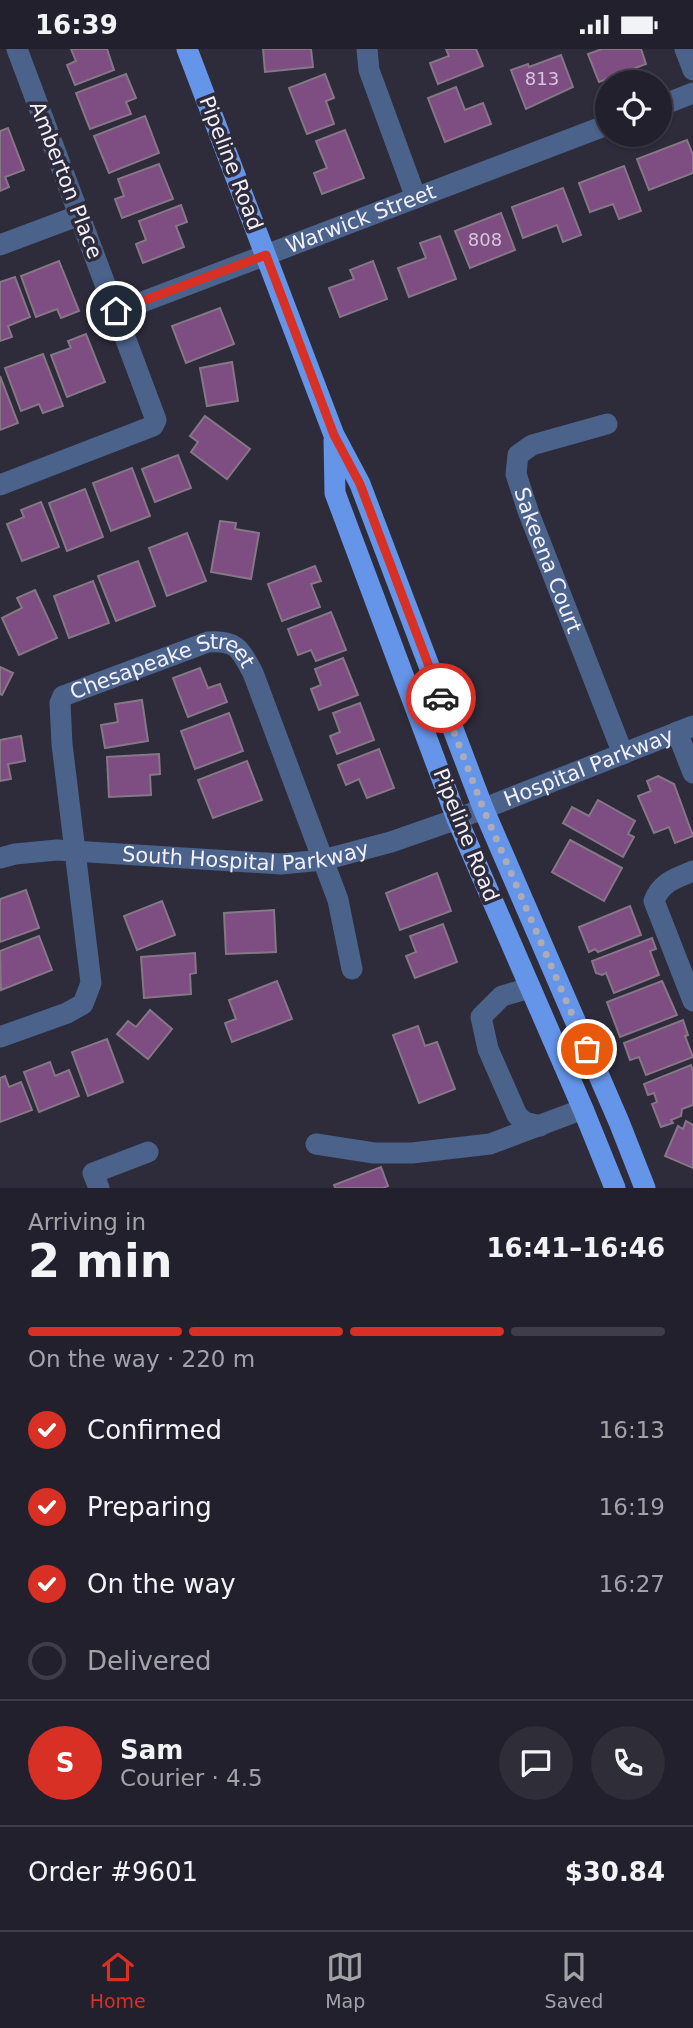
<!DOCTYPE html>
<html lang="en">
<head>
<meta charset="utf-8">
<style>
  :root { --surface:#22202c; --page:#2e2d38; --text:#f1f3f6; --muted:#a2a3a9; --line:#3f3e48; --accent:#d93025 }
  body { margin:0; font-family:"DejaVu Sans",sans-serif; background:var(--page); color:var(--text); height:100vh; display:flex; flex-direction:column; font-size:26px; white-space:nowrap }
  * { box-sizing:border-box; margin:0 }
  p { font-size:23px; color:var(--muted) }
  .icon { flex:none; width:38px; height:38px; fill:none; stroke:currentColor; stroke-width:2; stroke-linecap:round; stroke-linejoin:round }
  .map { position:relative; height:1139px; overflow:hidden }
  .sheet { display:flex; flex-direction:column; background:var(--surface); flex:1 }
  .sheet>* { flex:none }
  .controls { position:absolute; left:595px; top:21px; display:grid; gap:14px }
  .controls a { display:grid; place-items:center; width:77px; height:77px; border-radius:50%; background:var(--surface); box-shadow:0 2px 5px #0004,0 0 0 2px var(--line); font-size:35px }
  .pin { position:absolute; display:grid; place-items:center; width:60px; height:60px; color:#fff; margin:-30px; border:4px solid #fff; border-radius:50%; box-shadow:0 2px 7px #0007 }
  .courier { position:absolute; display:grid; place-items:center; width:70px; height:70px; margin:-35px; border:5px solid #d93025; border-radius:50%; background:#fff; color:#222; box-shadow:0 2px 9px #0007 }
  .headline em { font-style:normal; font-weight:700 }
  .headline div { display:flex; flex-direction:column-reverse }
  .headline { display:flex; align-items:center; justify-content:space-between; height:119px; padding:0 28px }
  h1 { font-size:46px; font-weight:700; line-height:52px }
  .bar { display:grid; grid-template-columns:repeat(4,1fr); gap:10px 7px; align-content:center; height:84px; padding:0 28px }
  .bar i { height:9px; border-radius:5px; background:var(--line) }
  .bar .active { background:var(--accent) }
  .bar p { grid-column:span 4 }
  .line { display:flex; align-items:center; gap:18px; padding:0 28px; border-top:2px solid var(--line) }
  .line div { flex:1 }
  .round { display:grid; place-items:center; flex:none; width:74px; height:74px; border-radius:37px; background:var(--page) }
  ol { padding:0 28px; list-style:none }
  li { display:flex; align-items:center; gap:21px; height:77px }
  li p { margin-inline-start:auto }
  li .icon { padding:7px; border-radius:50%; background:var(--accent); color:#fff; stroke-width:4 }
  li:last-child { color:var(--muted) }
  li i { width:38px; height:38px; border:4px solid var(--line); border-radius:50% }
  .status { display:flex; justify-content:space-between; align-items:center; height:49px; padding:0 35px; background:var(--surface); direction:ltr }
  .status svg { height:19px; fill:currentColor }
  .tab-bar { display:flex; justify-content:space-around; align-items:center; height:98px; border-top:2px solid var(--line); background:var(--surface); font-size:19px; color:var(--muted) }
  .tab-bar a { display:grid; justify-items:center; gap:4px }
  .tab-bar .active { color:var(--accent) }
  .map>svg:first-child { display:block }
  .building { fill:#7e4d81; stroke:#867786; stroke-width:2 }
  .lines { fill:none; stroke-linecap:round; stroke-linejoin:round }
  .minor { stroke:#4b628b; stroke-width:21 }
  .major { stroke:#6595e9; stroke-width:21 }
  .done { stroke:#adabb8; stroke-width:7; stroke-dasharray:0 12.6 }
  .route { stroke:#d93025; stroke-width:9 }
  .labels { text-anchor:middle; stroke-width:7; stroke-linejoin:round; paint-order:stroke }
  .number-label { font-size:18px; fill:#d5c7dc }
  .street-label { font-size:21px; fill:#f2f0fb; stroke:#2e2b3b }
</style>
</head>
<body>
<div class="status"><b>16:39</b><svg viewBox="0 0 49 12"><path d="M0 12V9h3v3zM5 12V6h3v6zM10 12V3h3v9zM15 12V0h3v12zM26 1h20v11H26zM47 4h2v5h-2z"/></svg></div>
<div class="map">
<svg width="693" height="1139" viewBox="0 0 693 1139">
  <rect width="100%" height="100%" fill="#2e2b3b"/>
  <g class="building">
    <polygon points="71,0 107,0 114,21 75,36 67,16 76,12"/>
    <polygon points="263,0 311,0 313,18 265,23"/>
    <polygon points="446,0 476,0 483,17 438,35 430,14 449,7"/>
    <polygon points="602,0 641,0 646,15 599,33 588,5"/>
    <polygon points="561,6 573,38 526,60 511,21 528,15 529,18"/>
    <polygon points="126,25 136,49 126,53 131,65 90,80 76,44"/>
    <polygon points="325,25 334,49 326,52 334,75 307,85 289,39"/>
    <polygon points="456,38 465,61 483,54 491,75 445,93 428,49"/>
    <polygon points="145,67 159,104 109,124 94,87"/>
    <polygon points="8,79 24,121 5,128 9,138 0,142 0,82"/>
    <polygon points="345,81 364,129 322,145 314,124 327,119 316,92"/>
    <polygon points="687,91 693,106 693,124 649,141 637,110"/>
    <polygon points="159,115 173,150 122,169 115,150 124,147 118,130"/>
    <polygon points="624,117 641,162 619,170 613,155 590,163 579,134"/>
    <polygon points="563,139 581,186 563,193 557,176 523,189 512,158"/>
    <polygon points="181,156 187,173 176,177 184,198 143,214 136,195 146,191 139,172"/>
    <polygon points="501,164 515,201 470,219 455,182"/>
    <polygon points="440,187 456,230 409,248 398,219 426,209 420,194"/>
    <polygon points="59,212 79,262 61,269 57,260 36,268 21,227"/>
    <polygon points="373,212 387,250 340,268 329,239 354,230 350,221"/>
    <polygon points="15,228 30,268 8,277 12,288 0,292 0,233"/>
    <polygon points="220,259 234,295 186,314 172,277"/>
    <polygon points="86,285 105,333 67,348 51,306 71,299 68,292"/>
    <polygon points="43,305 63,357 43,364 39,355 21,362 5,319"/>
    <polygon points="232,313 238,352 207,357 200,319"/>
    <polygon points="0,327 18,374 0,381"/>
    <polygon points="205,367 250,400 227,430 191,403 198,393 190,387"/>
    <polygon points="178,406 191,439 155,453 142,420"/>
    <polygon points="132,419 150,467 111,482 93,434"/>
    <polygon points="85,440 103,488 67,502 49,454"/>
    <polygon points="41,453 59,498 22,512 7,475 24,468 21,461"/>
    <polygon points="220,472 236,474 235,480 259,484 251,530 211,523"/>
    <polygon points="187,484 206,532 167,547 149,499"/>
    <polygon points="138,512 155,557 116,572 98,527"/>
    <polygon points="315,517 321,532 311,535 320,558 282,572 268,535"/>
    <polygon points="93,532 109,574 69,589 54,547"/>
    <polygon points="35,541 57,589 19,606 2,569 22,559 17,549"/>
    <polygon points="331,563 346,601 316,612 311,601 298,606 288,580"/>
    <polygon points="343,609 358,646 319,661 311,640 321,636 315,620"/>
    <polygon points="0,618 13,624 2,646 0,645"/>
    <polygon points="200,619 208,639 220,635 227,653 188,668 173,629"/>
    <polygon points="142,651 148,692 105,699 101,676 118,673 115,655"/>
    <polygon points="360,654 374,691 337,705 330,687 340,683 333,664"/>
    <polygon points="229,664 243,702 195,720 181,682"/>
    <polygon points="21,687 25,712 8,715 11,730 0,732 0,691"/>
    <polygon points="379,700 394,739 367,749 359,730 346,736 338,716"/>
    <polygon points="159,705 160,725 150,726 151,746 109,748 107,708"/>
    <polygon points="247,712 262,751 213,769 198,731"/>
    <polygon points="658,727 674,735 693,787 675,794 669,778 654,784 638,747 651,742 647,732"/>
    <polygon points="598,751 635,772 628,785 634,788 623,808 563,774 572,758 589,767"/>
    <polygon points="570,791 622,819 604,852 552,823"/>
    <polygon points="437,824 451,862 400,881 386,844"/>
    <polygon points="26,841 39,879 0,893 0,850"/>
    <polygon points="162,852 175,886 137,901 124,867"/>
    <polygon points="630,857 641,886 598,903 595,900 589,903 579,878"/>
    <polygon points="274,861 276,903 226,905 224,864"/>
    <polygon points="443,875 457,913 415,929 406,907 416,903 410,887"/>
    <polygon points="39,887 52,921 1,941 0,902"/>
    <polygon points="652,889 656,900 650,902 659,926 614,944 606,924 602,926 596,924 592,912"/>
    <polygon points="195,904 196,924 190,925 191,945 144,949 141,908"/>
    <polygon points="277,932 292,970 232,993 225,974 236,970 229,951"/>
    <polygon points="662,932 677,966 620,988 607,953"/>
    <polygon points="150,961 172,980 148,1010 117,985 128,972 136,978"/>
    <polygon points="683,971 688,986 685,987 693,1008 646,1026 639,1008 630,1011 624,994"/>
    <polygon points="418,977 425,997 437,993 455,1040 419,1054 393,986"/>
    <polygon points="107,990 123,1033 88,1047 72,1003"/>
    <polygon points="50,1013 55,1027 69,1021 79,1047 39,1063 24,1023"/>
    <polygon points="691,1016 693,1022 693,1056 682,1060 681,1067 671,1071 673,1074 661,1078 652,1055 657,1053 654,1044 648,1046 644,1035"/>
    <polygon points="5,1027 9,1038 21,1033 32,1061 0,1073 0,1029"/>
    <polygon points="686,1072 693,1076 693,1119 665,1107 678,1077 683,1080"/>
    <polygon points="381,1118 388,1137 383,1139 335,1139 334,1136"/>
  </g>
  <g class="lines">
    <g class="minor">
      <polyline points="367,0 369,21 416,149"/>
      <polyline points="685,0 693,21"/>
      <polyline points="660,57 693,44"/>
      <polyline points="0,196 80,166"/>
      <path id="s1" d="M116,263L607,76"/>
      <path id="s2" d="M607,375L532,396L518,406L516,425L528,462L623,705"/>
      <polyline points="0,436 153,377 156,371 17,0"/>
      <polyline points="677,683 693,724"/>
      <path id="s3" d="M0,809L15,805L57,801L281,815L323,811L391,793L457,770L693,677"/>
      <path d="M693,822C676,829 661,833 654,852L693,952"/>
      <polyline points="530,939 502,947 481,968 488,1000 517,1066 524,1073 540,1077"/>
      <path id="s4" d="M0,988L67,964L83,955L91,934L62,695L60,654L63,647L208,593C237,591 240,600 253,624L338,851L352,920"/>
      <polyline points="316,1095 374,1104 412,1104 490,1095 583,1060"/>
      <polyline points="99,1139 93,1124 148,1103"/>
    </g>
    <g class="major">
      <polyline points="187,0 334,386 360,435 483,759 619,1073 645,1139"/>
      <polyline points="334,391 335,444 457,770 583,1060 615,1139"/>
    </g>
  </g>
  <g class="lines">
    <polyline class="done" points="441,649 483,759 587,1000"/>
    <polyline class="route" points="116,262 266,206 334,386 360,435 441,649"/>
  </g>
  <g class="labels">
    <g class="number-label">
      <text x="542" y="36">813</text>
      <text x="485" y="197">808</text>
    </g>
    <g class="street-label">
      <text transform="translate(231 114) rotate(69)" y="7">Pipeline Road</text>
      <text transform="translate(66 131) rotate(69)" y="7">Amberton Place</text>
      <text dy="7" stroke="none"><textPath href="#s1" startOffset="262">Warwick Street</textPath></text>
      <text dy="7" stroke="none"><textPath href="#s2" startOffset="206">Sakeena Court</textPath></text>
      <text dy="7" stroke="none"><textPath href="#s4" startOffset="509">Chesapeake Street</textPath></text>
      <text dy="7" stroke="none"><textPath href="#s3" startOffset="606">Hospital Parkway</textPath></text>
      <text transform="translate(466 786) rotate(68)" y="7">Pipeline Road</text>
      <text dy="7" stroke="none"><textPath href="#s3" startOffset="247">South Hospital Parkway</textPath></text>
    </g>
  </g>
</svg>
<div class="controls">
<a><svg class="icon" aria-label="locate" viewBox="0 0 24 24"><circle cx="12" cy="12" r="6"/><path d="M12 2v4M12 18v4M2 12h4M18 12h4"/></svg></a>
</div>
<div class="pin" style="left:587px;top:1000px;background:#ea580c"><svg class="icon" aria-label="bag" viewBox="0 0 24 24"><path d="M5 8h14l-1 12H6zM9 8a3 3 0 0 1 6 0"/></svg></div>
<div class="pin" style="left:116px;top:262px;background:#1f2937"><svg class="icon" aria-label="home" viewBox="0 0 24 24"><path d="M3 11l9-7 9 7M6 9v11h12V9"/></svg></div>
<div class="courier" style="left:441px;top:649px"><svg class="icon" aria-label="car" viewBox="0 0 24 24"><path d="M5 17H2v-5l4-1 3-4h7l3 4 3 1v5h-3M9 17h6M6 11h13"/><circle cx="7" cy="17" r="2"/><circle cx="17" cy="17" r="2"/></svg></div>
</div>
<section class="sheet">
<div class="headline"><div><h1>2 min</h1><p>Arriving in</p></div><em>16:41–16:46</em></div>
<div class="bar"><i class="active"></i><i class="active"></i><i class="active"></i><i></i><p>On the way · 220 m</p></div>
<ol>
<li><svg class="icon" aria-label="check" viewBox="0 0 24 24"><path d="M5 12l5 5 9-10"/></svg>Confirmed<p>16:13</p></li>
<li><svg class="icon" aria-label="check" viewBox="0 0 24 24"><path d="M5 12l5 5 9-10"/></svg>Preparing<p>16:19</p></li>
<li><svg class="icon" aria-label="check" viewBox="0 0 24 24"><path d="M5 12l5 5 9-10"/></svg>On the way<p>16:27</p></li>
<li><i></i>Delivered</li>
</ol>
<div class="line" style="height:126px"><b class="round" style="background:var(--accent);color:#fff">S</b><div><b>Sam</b><p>Courier · 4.5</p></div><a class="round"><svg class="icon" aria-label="chat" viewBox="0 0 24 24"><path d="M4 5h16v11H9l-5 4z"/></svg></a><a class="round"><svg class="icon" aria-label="phone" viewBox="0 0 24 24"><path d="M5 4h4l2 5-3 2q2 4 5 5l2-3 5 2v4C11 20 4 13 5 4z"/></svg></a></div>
<div class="line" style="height:91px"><div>Order #9601</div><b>$30.84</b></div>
</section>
<nav class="tab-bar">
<a class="active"><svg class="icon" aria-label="home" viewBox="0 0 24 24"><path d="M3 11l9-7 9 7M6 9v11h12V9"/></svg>Home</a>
<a><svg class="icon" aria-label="map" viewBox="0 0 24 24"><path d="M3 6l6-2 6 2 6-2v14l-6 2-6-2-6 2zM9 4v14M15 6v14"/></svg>Map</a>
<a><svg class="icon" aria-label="saved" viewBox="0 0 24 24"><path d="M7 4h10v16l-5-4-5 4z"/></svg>Saved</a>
</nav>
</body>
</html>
